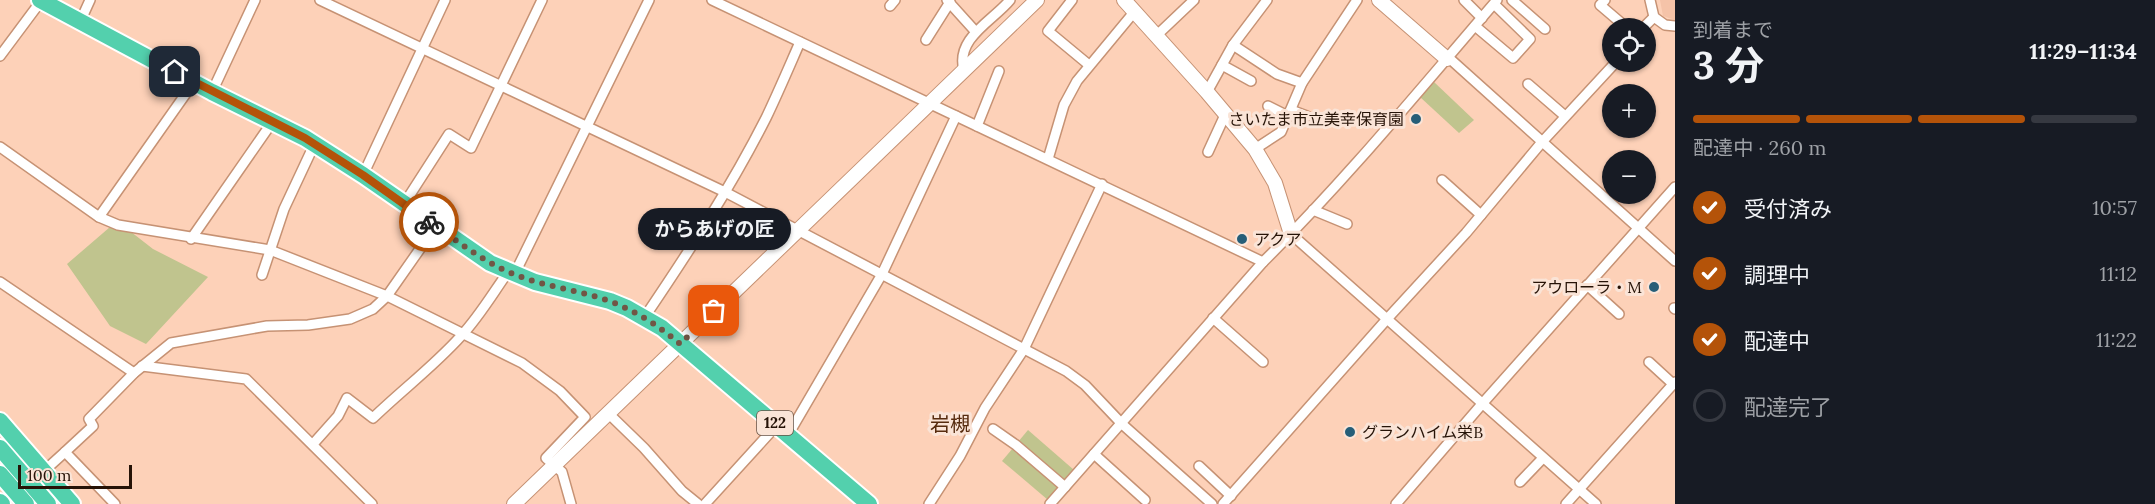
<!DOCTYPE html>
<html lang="ja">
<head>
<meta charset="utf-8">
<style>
  :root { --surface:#171b24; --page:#20242c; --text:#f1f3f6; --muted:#9ea1a6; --line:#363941; --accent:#b45309 }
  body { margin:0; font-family:Lora,"Noto Sans JP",serif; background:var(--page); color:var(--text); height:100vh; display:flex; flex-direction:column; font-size:22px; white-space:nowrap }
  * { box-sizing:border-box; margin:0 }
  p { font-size:20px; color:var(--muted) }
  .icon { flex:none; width:33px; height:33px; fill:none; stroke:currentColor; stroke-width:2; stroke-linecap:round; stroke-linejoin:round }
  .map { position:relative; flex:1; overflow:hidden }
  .side { display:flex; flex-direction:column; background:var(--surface); width:480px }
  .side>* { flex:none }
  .buttons { position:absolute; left:1602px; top:18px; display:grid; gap:12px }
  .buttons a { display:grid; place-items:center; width:54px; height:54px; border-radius:50%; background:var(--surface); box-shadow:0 2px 4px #0004; font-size:30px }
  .scale { position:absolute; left:18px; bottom:15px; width:114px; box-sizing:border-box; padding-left:6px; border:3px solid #261307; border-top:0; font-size:16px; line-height:21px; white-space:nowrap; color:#261307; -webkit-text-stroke:4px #fae4d7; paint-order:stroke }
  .pin { position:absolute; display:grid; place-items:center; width:51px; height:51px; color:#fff; margin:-26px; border-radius:12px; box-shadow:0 3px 9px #0006 }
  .courier { position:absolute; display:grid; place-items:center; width:60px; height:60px; margin:-30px; border:4px solid #b45309; border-radius:50%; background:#fff; color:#222; box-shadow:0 2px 8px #0007 }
  .bubble { position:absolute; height:42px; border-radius:21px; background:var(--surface); box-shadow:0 2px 4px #0004; font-size:20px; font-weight:700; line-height:42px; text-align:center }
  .summary em { font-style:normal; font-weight:700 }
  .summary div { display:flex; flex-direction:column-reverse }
  .summary { display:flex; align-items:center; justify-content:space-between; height:102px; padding:0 18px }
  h1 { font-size:39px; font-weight:700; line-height:45px }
  .bar { display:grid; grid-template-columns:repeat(4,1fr); gap:9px 6px; align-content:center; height:72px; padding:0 18px }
  .bar i { height:8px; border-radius:4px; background:var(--line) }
  .bar .current { background:var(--accent) }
  .bar p { grid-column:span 4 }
  ol { padding:0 18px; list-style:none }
  li { display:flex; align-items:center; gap:18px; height:66px }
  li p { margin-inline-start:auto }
  li .icon { padding:6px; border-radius:50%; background:var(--accent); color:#fff; stroke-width:4 }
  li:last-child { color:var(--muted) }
  li i { width:33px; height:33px; border:3px solid var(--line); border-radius:50% }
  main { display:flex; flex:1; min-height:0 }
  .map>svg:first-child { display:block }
  .built { fill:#f5c3a8 }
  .green { fill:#c0c48e }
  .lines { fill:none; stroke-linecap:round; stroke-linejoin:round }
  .street-casing { stroke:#c69274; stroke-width:12 }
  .secondary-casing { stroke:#c69274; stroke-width:16 }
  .highway-casing { stroke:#fff; stroke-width:20 }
  .street { stroke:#fff; stroke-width:9 }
  .secondary { stroke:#fff; stroke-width:14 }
  .highway { stroke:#53d0ad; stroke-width:16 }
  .done { stroke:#715645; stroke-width:6; stroke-dasharray:0 10.8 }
  .route { stroke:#b45309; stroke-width:8 }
  .poi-dot { fill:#265e78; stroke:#fae4d7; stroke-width:2 }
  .labels { text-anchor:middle; stroke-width:6; stroke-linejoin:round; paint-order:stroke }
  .shield { fill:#fae4d7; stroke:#665245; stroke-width:1.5 }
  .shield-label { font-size:15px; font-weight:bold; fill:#261307 }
  .poi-label { font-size:16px; fill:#261307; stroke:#fae4d7; text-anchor:end }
  .quarter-label { font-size:20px; fill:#572c0f; stroke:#fae4d7 }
</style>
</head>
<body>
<main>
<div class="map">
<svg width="1675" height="504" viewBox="0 0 1675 504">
  <rect width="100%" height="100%" fill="#fdd1b8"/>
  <polygon class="built" points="1660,0 1675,0 1675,20 1663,16"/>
  <g class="green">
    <polygon points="1434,82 1474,120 1459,133 1420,97"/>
    <polygon points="117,221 153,249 208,277 146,344 110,326 67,264"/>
    <polygon points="1028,430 1074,470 1064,481 1018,442"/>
    <polygon points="1013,448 1059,487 1048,500 1002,461"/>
  </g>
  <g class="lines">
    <defs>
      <g id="street">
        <polyline points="320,0 725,192 1066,371 1085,385 1122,424 1212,504"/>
        <polyline points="712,0 1263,262"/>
        <polyline points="947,0 975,31"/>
        <polyline points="1072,0 1048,31 1089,65"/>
        <polyline points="1464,0 1482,18"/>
        <polyline points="1512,0 1545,29"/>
        <polyline points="1605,0 1600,5 1627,28"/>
        <polyline points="1650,0 1654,17 1665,25 1675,26"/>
        <polyline points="890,6 895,0"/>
        <polyline points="80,22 90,0"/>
        <polyline points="1475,26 1513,58 1530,39 1494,4"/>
        <polyline points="1643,28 1654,17"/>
        <polyline points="1156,36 1194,0"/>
        <polyline points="926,40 950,2"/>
        <polyline points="1233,45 1277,74 1302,83"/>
        <polyline points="0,56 41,1"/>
        <polyline points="1449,58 1675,261"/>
        <polyline points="1222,65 1251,81"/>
        <path d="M964,70C955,38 994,20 1010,0"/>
        <polyline points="1528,84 1565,116"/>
        <polyline points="212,92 255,0"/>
        <polyline points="1207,92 1233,45 1267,0"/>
        <polyline points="1268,106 1288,116"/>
        <polyline points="1291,110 1307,116"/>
        <polyline points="977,126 999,71"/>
        <polyline points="0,147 99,217 118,225 270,250 387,296 522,363 560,391 585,417 546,458 562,472 571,504"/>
        <polyline points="1255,149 1281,132 1302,83 1357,0"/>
        <polyline points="1208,152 1225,115"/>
        <polyline points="1048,159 1064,105 1077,81 1135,11"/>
        <polyline points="363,175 445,0"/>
        <polyline points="1442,180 1481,215"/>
        <polyline points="404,204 449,134 471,148 542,0"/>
        <polyline points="1313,210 1347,224"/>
        <polyline points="99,217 194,82"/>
        <polyline points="1291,234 1596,504"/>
        <polyline points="191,239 273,121"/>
        <polyline points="262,275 284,209 314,145"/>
        <polyline points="514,275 649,0"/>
        <polyline points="0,282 134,373"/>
        <polyline points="1587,285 1619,314"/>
        <polyline points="1674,308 1675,309"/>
        <path d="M644,318C688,253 731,187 766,118C778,93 789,67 800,42"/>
        <polyline points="1213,318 1263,362"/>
        <polyline points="1649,362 1673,384"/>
        <polyline points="142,366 246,379 372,504"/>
        <polyline points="609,414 644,448 682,491 698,504"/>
        <polyline points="993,429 1016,445 1065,487"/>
        <polyline points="788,435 882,274 956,116"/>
        <path d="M313,444L338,416L347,398L373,418C402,390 434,366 461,336C479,317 493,293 508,272"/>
        <polyline points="1094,454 1145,500"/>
        <polyline points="1199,466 1231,496"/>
        <polyline points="44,471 65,452"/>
        <polyline points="1520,482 1543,458"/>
        <polyline points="115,504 65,452 93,426 89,419 134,373 171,343 267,326 308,325 350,319 373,309 387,296 436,226"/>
        <polyline points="705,504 777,425"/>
        <polyline points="929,504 960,456 985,408 1024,349 1102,184"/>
        <path d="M1050,504L1263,262C1346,180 1421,88 1497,0"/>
        <polyline points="1223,504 1387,319 1466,233 1542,142 1616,62"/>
        <polyline points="1396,504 1482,404 1675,187"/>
        <polyline points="1566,504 1675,382"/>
      </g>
      <g id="secondary">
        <polyline points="1124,0 1207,92 1255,149 1275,183 1291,234"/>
        <polyline points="1379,0 1447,59"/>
        <polyline points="514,504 1037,0"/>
      </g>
      <g id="highway">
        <polyline points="40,0 212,92 305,138 363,175 490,263 535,282 610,301 627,308 662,328 869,504"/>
        <polyline points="0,421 72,504"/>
        <polyline points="0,448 48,504"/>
        <polyline points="0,474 26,504"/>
        <polyline points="0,502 2,504"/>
      </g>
    </defs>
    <use href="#street" class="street-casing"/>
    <use href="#secondary" class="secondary-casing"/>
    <use href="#highway" class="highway-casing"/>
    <use href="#street" class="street"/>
    <use href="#secondary" class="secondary"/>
    <use href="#highway" class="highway"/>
  </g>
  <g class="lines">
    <path class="done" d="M429,222C457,240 484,263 516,275C546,287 579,290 609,301C636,311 659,326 680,344L714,311"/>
    <polyline class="route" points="175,72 305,138 363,175 429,222"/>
  </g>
  <g class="poi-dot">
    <circle cx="1416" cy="119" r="6"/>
    <circle cx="1242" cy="239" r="6"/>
    <circle cx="1654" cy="287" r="6"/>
    <circle cx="1350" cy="432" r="6"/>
  </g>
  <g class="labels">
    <rect class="shield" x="757" y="411" width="36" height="24" rx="4.5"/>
    <g class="shield-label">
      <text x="775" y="428">122</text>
    </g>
    <g class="poi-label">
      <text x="1404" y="125">さいたま市立美幸保育園</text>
      <text x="1254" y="245" text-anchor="start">アクア</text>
      <text x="1642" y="293">アウローラ・M</text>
      <text x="1362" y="438" text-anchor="start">グランハイム栄B</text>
    </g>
    <g class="quarter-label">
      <text x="950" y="431">岩槻</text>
    </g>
  </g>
</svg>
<div class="buttons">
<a><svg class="icon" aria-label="locate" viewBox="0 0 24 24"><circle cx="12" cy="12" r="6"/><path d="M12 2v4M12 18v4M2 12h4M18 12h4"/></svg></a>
<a>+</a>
<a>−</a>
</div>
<div class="scale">100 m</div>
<div class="pin" style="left:714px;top:311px;background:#ea580c"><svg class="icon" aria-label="bag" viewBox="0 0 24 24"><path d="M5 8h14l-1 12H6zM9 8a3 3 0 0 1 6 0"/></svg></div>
<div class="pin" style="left:175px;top:72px;background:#1f2937"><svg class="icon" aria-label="home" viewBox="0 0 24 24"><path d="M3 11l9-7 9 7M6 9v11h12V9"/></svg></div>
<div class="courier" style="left:429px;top:222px"><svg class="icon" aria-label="bike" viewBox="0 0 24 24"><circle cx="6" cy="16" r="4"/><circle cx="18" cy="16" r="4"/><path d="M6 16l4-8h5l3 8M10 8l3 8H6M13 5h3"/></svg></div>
<div class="bubble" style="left:638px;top:208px;width:153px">からあげの匠</div>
</div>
<section class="side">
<div class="summary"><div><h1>3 分</h1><p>到着まで</p></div><em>11:29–11:34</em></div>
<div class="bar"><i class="current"></i><i class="current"></i><i class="current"></i><i></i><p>配達中 · 260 m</p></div>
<ol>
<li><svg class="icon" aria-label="check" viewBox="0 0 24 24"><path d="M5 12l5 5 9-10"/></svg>受付済み<p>10:57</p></li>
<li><svg class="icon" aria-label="check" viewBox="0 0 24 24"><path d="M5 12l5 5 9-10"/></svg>調理中<p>11:12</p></li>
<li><svg class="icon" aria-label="check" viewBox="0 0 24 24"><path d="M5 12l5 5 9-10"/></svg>配達中<p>11:22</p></li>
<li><i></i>配達完了</li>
</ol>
</section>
</main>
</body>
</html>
